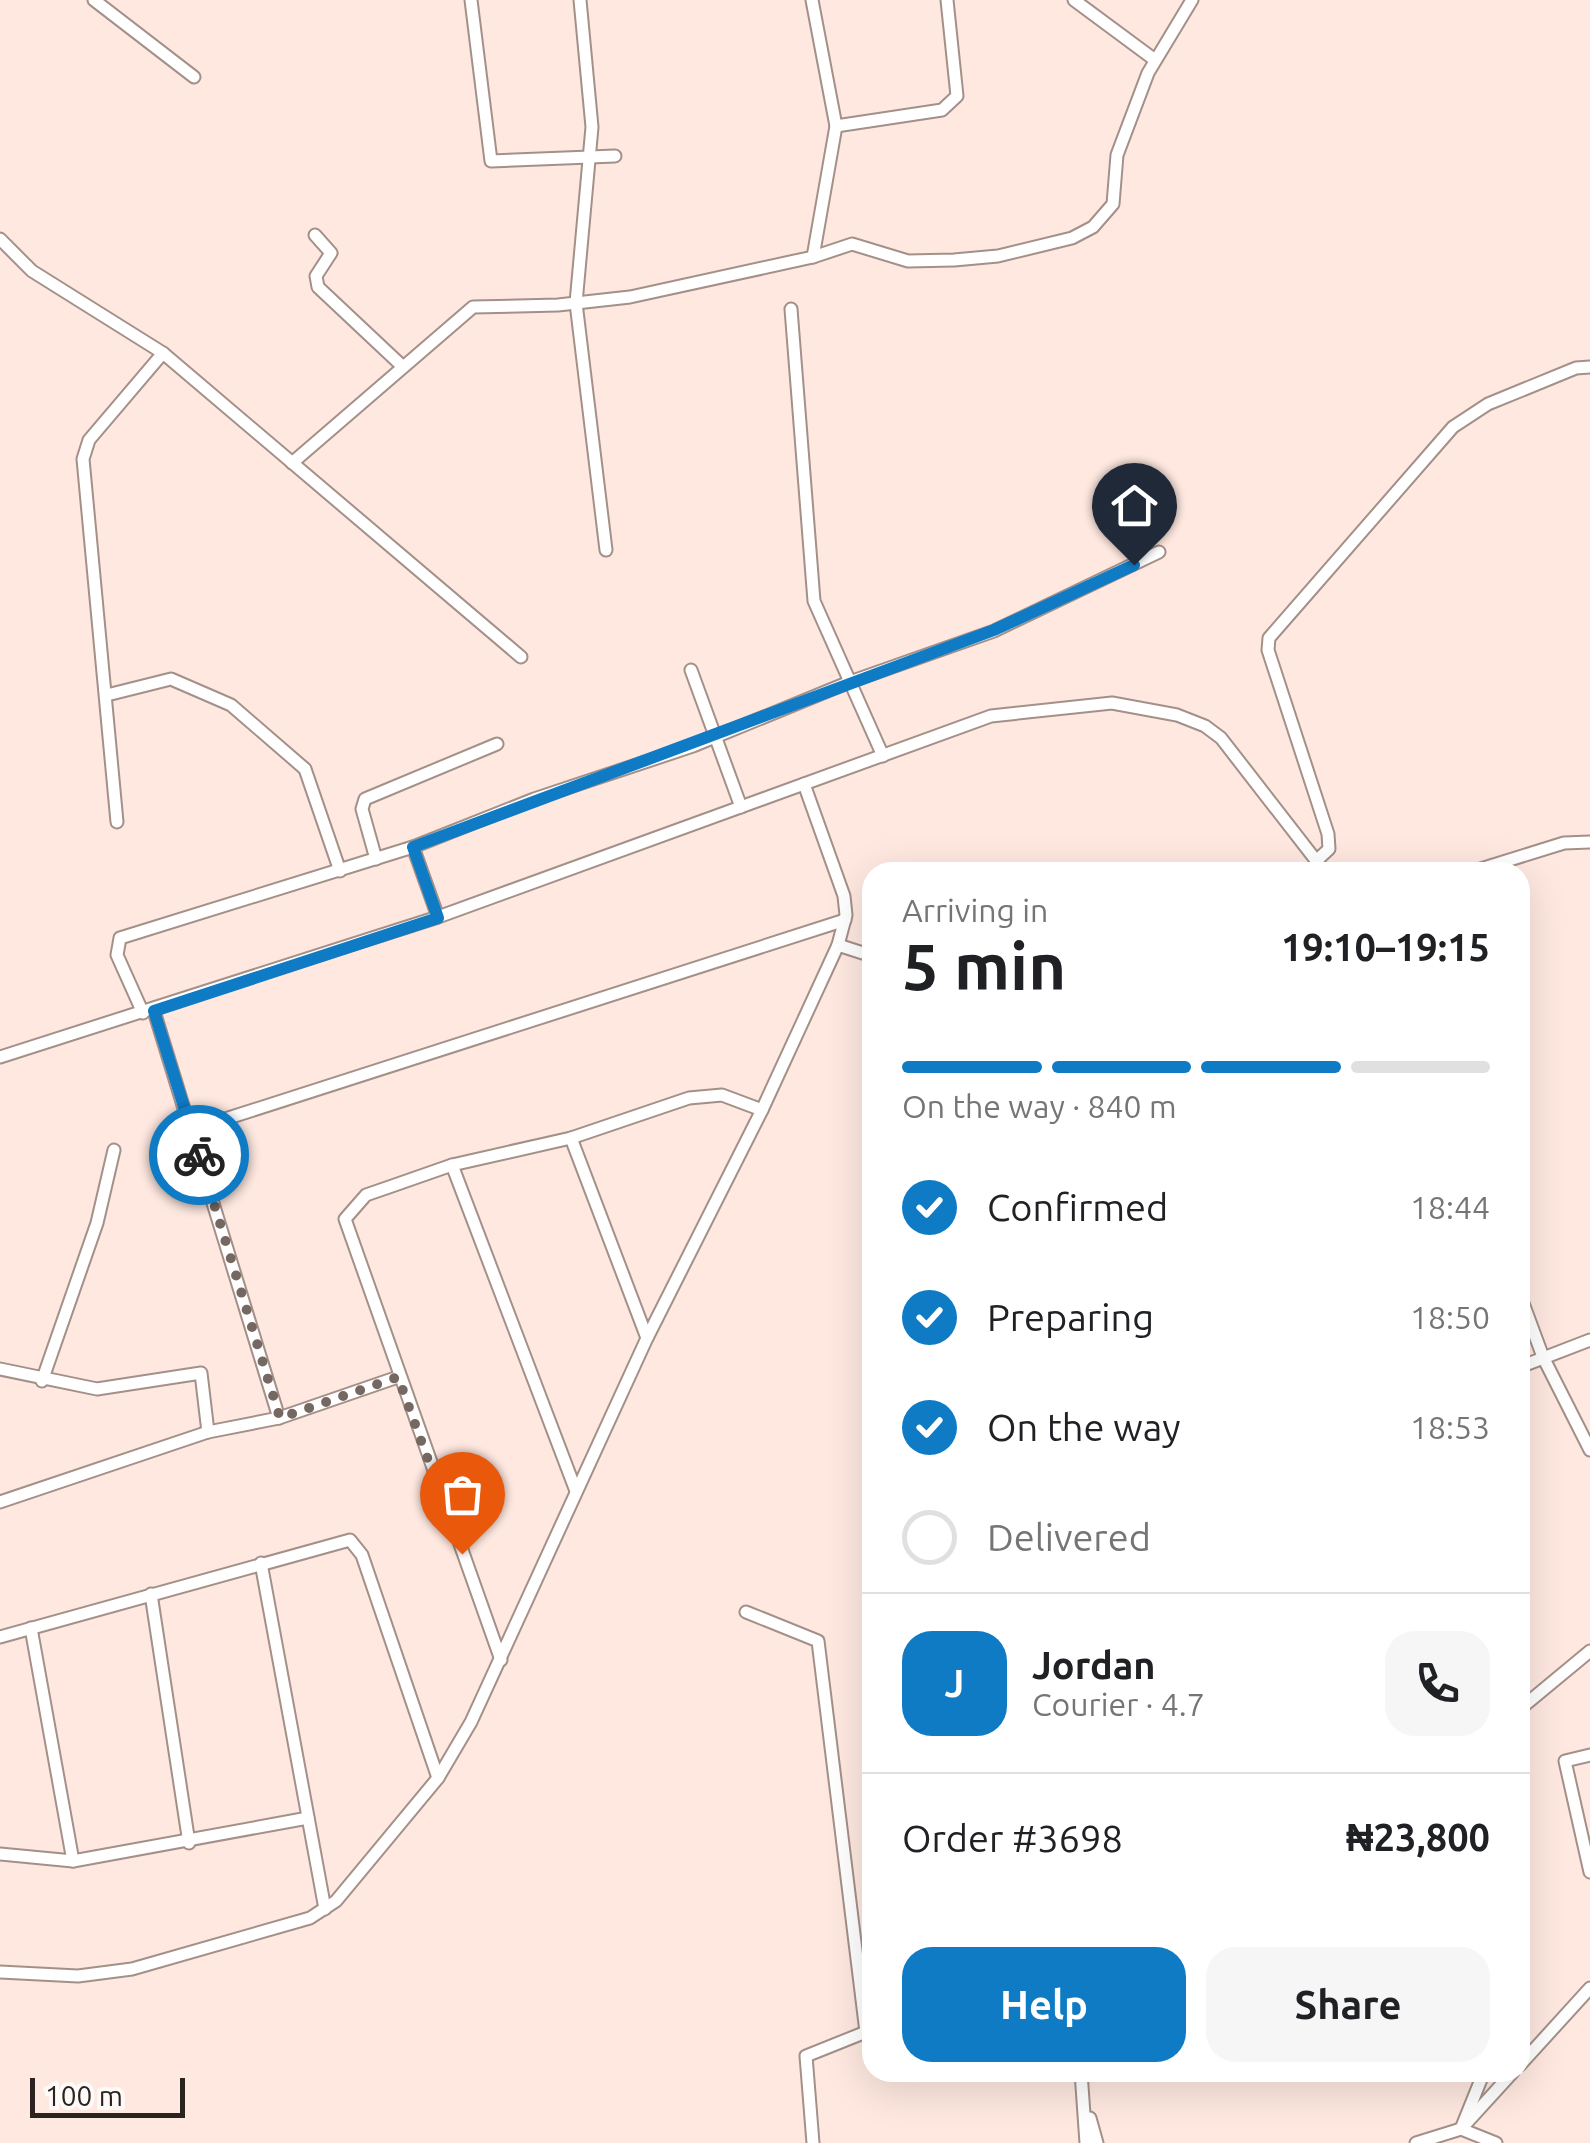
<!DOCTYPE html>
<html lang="en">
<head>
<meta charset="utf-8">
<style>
  :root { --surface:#fff; --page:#f6f6f6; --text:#202124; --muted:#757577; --line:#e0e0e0; --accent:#0f7bc5 }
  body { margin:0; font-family:Ubuntu,sans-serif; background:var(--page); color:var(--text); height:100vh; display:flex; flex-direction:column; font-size:38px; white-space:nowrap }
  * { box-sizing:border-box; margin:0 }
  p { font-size:32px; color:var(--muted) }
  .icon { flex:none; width:55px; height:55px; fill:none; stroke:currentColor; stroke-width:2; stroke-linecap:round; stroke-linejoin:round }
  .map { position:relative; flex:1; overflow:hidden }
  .panel { position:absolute; left:862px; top:862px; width:668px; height:1220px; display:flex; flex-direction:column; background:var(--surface); border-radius:30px; box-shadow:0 10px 40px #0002 }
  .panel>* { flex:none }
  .scale { position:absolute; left:30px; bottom:25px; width:155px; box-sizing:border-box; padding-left:10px; border:5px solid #2b2320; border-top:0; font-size:28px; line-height:35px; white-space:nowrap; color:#2b2320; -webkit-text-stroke:8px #fefaf8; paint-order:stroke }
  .pin { position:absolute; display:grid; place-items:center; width:85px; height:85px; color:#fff; margin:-102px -42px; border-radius:50% 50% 50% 0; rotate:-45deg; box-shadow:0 0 10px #0007 }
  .pin .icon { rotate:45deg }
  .courier { position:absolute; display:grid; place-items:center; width:100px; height:100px; margin:-50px; border:8px solid #0f7bc5; border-radius:50%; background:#fff; color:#222; box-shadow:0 2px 12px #0007 }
  .headline em { font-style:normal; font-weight:700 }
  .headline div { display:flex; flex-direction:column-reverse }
  .headline { display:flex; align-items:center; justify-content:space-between; height:170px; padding:0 40px }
  h1 { font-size:65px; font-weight:700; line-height:75px }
  .bar { display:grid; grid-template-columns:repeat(4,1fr); gap:15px 10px; align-content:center; height:120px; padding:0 40px }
  .bar i { height:12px; border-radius:8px; background:var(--line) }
  .bar .current { background:var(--accent) }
  .bar p { grid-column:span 4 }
  .line { display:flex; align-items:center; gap:25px; padding:0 40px; border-top:2px solid var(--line) }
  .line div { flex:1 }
  .round { display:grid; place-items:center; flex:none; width:105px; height:105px; border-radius:30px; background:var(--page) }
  ol { padding:0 40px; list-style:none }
  li { display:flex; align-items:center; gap:30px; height:110px }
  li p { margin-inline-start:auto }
  li .icon { padding:10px; border-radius:50%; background:var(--accent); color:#fff; stroke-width:4 }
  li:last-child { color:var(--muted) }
  li i { width:55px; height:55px; border:5px solid var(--line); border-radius:50% }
  .cta { display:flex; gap:20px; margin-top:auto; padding:20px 40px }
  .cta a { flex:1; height:115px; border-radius:30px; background:var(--accent); color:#fff; font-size:40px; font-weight:700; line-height:115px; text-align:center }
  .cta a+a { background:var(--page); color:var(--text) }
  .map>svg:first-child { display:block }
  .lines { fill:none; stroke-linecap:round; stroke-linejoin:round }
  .minor-casing { stroke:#a39088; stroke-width:15 }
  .minor { stroke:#fff; stroke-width:11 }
  .done { stroke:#756863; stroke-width:10; stroke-dasharray:0 18 }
  .route { stroke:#0f7bc5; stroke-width:12 }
</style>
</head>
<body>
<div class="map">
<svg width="1590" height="2143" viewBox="0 0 1590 2143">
  <rect width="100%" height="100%" fill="#fee8e0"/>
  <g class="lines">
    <defs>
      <g id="minor">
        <polyline points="94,0 194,77"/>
        <polyline points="471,0 491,161 615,156"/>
        <polyline points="580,0 592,127 576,303 606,550"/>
        <polyline points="812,0 836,126 813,257"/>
        <polyline points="1074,0 1155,60"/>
        <polyline points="836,126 942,110 957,96 947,0"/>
        <polyline points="315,235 331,253 316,276 318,287 401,365"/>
        <polyline points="0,239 32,271 163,353 521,657"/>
        <polyline points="791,309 814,601 883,756"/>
        <polyline points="292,463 473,307 558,305 630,297 813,257 852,244 908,261 954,260 998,256 1072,238 1093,227 1113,204 1117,155 1148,73 1192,0"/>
        <polyline points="691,670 741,807"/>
        <polyline points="107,695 171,679 231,705 305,769 340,871"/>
        <polyline points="117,822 83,459 89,440 163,353"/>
        <polyline points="413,847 438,917"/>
        <polyline points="376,859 362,809 365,799 497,744"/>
        <polyline points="1316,861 1329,849 1328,834 1268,650 1269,638 1453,427 1488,404 1576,368 1590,367"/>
        <polyline points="1471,872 1564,843 1590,842"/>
        <polyline points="838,945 872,956"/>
        <polyline points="154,1011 279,1418"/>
        <polyline points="143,1013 117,955 120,938 413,847 534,799 693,746 847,683 994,631 1159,552"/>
        <polyline points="0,1057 438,917 991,716 1112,703 1177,715 1205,726 1221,738 1325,872"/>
        <polyline points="191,1130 845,920"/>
        <polyline points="571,1138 647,1338"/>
        <polyline points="452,1165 576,1491"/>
        <polyline points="1520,1295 1543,1357 1590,1450"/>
        <polyline points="1520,1367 1590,1340"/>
        <polyline points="0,1369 97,1389 201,1373 208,1432"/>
        <polyline points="42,1381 97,1223 114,1150"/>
        <polyline points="0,1502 208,1432 279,1418 398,1377"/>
        <polyline points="261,1563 325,1909"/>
        <polyline points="151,1594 189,1843"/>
        <polyline points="746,1612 818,1641 866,2032 806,2056 813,2143"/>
        <polyline points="31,1628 73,1861"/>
        <polyline points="0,1637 350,1540 362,1555 438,1778"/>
        <polyline points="501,1660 345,1219 366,1195 392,1186 452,1165 571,1138 689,1098 722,1095 762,1110"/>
        <polyline points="1520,1709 1590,1651"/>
        <polyline points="1590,1755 1565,1761 1590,1872"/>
        <polyline points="0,1854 73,1861 308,1818"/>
        <polyline points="0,1972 78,1976 132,1969 310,1918 336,1901 438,1778 471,1722 647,1338 762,1110 838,945 846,915 844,896 804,784"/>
        <polyline points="1520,2065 1590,1988"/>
        <polyline points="1081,2072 1086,2143"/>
        <polyline points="1484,2072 1461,2129 1496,2143"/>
        <polyline points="1090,2118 1097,2143"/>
        <polyline points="1416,2143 1461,2129 1513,2072"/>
      </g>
    </defs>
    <use href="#minor" class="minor-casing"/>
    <use href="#minor" class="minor"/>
  </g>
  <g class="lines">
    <polyline class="done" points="199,1155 280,1418 398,1377 462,1554"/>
    <polyline class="route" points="199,1155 154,1011 438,918 413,847 994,630 1134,565"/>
  </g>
</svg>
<div class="scale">100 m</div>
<div class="pin" style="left:462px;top:1554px;background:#ea580c"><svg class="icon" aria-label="bag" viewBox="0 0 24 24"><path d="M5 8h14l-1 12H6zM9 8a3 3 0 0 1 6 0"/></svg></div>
<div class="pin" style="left:1134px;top:565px;background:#1f2937"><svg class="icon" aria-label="home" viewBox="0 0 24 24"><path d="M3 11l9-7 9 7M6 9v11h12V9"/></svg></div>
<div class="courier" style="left:199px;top:1155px"><svg class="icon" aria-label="bike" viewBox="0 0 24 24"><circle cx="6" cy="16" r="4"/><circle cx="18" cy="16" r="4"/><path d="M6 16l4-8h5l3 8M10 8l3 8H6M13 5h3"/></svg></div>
<section class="panel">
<div class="headline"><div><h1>5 min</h1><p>Arriving in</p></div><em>19:10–19:15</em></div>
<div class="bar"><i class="current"></i><i class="current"></i><i class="current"></i><i></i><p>On the way · 840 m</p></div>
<ol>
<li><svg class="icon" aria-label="check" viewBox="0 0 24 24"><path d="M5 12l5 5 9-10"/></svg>Confirmed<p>18:44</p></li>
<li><svg class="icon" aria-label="check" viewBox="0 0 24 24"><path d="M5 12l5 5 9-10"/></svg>Preparing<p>18:50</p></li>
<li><svg class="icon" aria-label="check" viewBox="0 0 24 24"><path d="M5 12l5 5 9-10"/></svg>On the way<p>18:53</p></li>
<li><i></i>Delivered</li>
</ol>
<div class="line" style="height:180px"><b class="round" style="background:var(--accent);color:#fff">J</b><div><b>Jordan</b><p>Courier · 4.7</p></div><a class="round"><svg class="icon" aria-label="phone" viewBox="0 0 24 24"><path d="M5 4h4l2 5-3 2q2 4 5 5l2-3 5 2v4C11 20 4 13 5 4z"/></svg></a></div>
<div class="line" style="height:130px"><div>Order #3698</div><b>₦23,800</b></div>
<div class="cta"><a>Help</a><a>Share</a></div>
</section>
</div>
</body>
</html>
